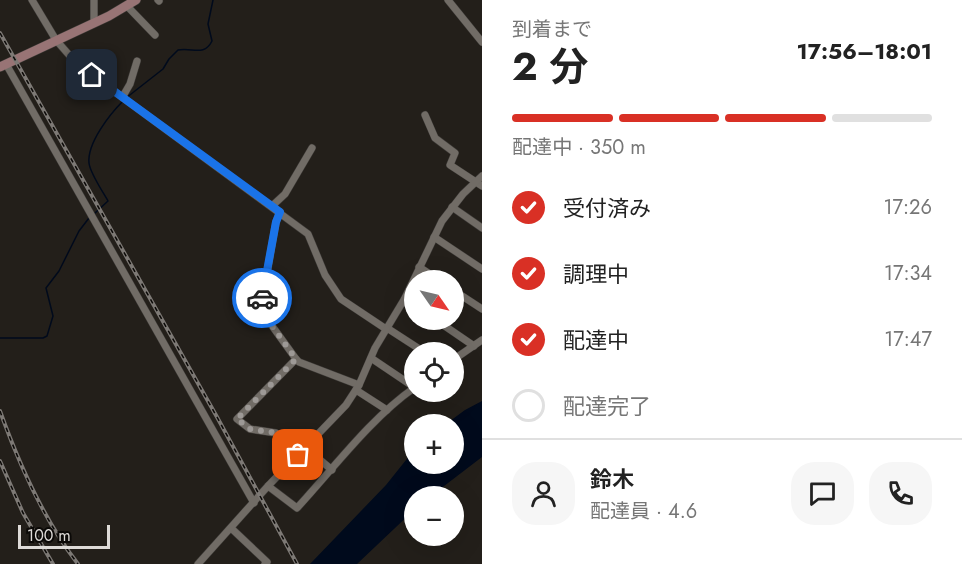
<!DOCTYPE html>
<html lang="ja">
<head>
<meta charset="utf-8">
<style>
  :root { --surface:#fff; --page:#f6f6f6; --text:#222; --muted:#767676; --line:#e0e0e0; --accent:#d93025 }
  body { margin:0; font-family:Jost,"Noto Sans JP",sans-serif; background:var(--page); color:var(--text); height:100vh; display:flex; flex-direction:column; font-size:22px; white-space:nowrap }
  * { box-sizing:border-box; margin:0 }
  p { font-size:20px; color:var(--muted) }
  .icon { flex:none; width:33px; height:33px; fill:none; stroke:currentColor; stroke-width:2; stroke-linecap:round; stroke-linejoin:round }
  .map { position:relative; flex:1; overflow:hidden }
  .details { display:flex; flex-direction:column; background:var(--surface); width:480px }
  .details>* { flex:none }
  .needle { width:39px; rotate:124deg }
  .controls { position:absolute; left:404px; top:270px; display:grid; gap:12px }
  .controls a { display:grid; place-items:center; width:60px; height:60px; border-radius:50%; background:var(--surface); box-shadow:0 6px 24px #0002; font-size:30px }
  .scale { position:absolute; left:18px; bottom:15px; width:92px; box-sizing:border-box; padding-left:6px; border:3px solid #dedbd8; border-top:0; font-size:16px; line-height:21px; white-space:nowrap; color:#dedbd8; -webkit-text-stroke:4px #0b0907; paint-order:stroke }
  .pin { position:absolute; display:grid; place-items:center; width:51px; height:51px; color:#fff; margin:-26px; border-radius:12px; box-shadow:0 3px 9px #0006 }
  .courier { position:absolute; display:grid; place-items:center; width:60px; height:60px; margin:-30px; border:4px solid #1a73e8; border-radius:50%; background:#fff; color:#222; box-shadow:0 2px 8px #0007 }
  .head em { font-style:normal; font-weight:700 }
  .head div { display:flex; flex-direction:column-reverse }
  .head { display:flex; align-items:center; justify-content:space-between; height:102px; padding:0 30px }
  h1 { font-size:39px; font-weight:700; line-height:45px }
  .bar { display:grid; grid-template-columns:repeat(4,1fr); gap:9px 6px; align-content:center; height:72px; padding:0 30px }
  .bar i { height:8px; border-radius:4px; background:var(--line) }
  .bar .current { background:var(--accent) }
  .bar p { grid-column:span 4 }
  .line { display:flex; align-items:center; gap:15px; padding:0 30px; border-top:2px solid var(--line) }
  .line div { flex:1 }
  .round { display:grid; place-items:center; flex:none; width:63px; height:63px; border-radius:24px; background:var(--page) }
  ol { padding:0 30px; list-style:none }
  li { display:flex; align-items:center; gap:18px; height:66px }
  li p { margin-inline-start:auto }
  li .icon { padding:6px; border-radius:50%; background:var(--accent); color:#fff; stroke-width:4 }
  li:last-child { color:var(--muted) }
  li i { width:33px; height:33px; border:3px solid var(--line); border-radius:50% }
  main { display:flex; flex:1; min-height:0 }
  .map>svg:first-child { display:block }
  .water { fill:#000a1c }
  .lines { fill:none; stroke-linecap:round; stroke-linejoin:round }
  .stream { stroke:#000a1c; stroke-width:1.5 }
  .street-casing { stroke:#3e3b38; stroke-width:8 }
  .secondary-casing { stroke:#3e3b38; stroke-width:10 }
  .street { stroke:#716c66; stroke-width:7 }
  .secondary { stroke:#987475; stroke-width:9 }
  .rail-casing { stroke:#7d7975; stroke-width:4 }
  .rail { stroke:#0b0907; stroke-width:1.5; stroke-dasharray:4.5; stroke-linecap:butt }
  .done { stroke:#9d9996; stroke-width:6; stroke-dasharray:0 10.8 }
  .route { stroke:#1a73e8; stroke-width:8 }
</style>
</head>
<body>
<main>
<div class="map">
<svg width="482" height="564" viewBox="0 0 482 564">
  <rect width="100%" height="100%" fill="#231f1a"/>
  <polygon class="water" points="482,401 482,457 431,496 414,496 414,510 357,564 310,564 386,485 414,450 414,464 453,464 453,424 446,424 465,410"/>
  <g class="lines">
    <g class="stream">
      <path d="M126,98L163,69L169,59L178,50C192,47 204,57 212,41L208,24L213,0"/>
      <path d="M95,213L108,201C103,192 90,173 89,163C87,143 110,114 123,101"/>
      <polyline points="0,338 43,338 47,336 53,316 46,288 59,271 79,231 89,218"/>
    </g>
    <defs>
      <g id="street">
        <polyline points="32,0 56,40 77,64 308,234 325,275 341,299 386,329"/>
        <polyline points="94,0 94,22"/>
        <polyline points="158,0 159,1"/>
        <polyline points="448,0 482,42"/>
        <polyline points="127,6 155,35"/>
        <polyline points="6,64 254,503"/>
        <polyline points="123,96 130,84 137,61"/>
        <polyline points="425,115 435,138 455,153 450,165 482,186"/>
        <polyline points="272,206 285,194 312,148"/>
        <polyline points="452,207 482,228"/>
        <polyline points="280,212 276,222 261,307 262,312 296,359 237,419 250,429 276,433 298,455"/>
        <polyline points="434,237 482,269"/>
        <polyline points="419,267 439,280"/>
        <polyline points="453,290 482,309"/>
        <polyline points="405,298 414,304"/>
        <polyline points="436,320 474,346"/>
        <polyline points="387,328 424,352"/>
        <polyline points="371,358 414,387"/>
        <polyline points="296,359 299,362 359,385"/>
        <polyline points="453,360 482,340"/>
        <polyline points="356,390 387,410"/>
        <polyline points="306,448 332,470"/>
        <path d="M268,486L297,508C333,469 371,418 414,388"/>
        <polyline points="231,528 267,562 265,564"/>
        <polyline points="198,564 268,486 346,405 359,385 375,348 405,298 442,221 463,194 482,176"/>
      </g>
      <polyline id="secondary" points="0,67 109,16 136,0"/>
    </defs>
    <use href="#street" class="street-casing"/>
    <use href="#secondary" class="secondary-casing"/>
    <use href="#street" class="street"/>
    <use href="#secondary" class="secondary"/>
    <defs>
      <g id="rail">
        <polyline points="0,33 217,417 297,564"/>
        <path d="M0,411C19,464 43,519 78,564"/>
        <polyline points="0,461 23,513 53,564"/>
      </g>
    </defs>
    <use href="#rail" class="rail-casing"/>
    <use href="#rail" class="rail"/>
  </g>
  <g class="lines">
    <polyline class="done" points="262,298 262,312 296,359 237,419 250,429 276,433 298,455"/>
    <polyline class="route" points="92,75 280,212 276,222 262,298"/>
  </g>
</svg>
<div class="controls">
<a><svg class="needle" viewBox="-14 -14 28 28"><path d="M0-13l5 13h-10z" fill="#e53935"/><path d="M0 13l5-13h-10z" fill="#767676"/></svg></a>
<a><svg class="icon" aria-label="locate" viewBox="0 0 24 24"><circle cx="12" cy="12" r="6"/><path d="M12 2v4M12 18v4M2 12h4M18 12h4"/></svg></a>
<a>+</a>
<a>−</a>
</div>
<div class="scale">100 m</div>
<div class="pin" style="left:298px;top:455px;background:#ea580c"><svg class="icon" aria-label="bag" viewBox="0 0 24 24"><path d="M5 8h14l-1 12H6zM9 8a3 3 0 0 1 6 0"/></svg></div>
<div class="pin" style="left:92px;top:75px;background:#1f2937"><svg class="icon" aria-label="home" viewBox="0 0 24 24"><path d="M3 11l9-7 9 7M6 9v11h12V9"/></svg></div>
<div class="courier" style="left:262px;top:298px"><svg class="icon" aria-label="car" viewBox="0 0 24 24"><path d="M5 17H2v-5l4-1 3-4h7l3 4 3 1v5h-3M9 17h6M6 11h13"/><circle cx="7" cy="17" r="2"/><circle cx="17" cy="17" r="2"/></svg></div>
</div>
<section class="details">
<div class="head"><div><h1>2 分</h1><p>到着まで</p></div><em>17:56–18:01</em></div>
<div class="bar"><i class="current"></i><i class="current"></i><i class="current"></i><i></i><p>配達中 · 350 m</p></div>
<ol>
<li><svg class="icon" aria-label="check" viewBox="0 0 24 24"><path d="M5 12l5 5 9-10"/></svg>受付済み<p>17:26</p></li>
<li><svg class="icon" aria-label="check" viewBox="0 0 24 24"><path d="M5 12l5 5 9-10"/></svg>調理中<p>17:34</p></li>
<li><svg class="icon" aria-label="check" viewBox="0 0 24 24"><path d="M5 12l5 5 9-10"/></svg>配達中<p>17:47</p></li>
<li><i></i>配達完了</li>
</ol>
<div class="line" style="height:108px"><a class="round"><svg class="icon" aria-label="person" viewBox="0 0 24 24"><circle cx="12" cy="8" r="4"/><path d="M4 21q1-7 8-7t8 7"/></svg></a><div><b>鈴木</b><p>配達員 · 4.6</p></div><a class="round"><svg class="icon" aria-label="chat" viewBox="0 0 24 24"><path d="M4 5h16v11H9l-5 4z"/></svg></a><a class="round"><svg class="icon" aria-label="phone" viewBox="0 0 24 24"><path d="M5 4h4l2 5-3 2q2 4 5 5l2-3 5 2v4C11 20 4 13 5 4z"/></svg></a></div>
</section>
</main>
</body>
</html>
